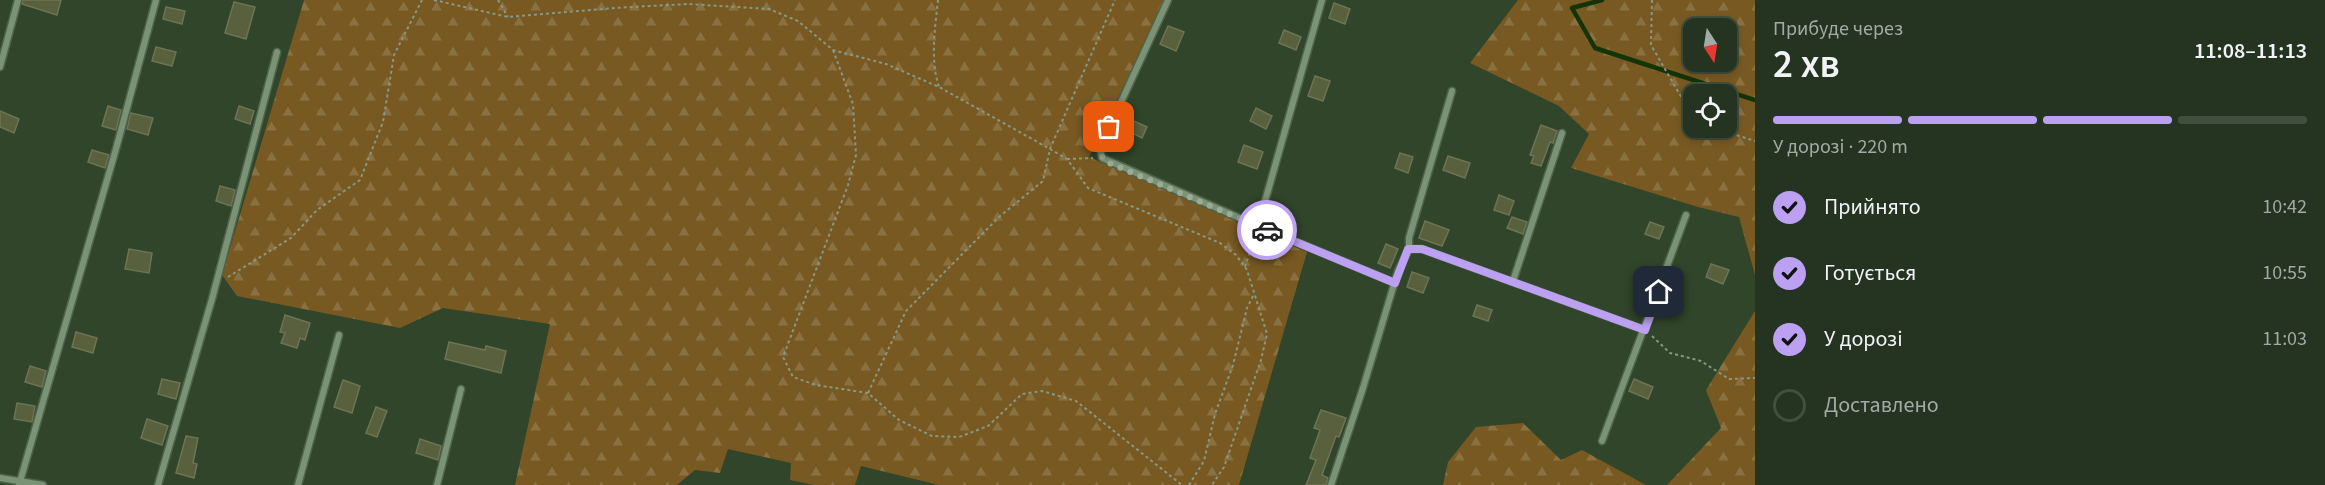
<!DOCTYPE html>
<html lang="uk">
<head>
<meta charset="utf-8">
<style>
  :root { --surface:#243420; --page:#2c3c29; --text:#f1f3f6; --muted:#a3aaa5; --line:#414f3e; --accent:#bca0f2 }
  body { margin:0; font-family:"Source Sans 3",sans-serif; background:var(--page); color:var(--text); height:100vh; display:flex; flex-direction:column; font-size:22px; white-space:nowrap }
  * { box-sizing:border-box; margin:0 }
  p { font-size:20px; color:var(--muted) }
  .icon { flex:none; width:33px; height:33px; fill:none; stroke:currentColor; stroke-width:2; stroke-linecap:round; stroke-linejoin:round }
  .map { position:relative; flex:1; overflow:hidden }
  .drawer { display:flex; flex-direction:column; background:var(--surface); width:570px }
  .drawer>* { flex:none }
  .needle { width:39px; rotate:168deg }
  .fabs { position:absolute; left:1683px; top:18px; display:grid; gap:12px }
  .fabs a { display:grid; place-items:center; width:54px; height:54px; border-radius:12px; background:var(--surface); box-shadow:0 3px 9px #0003,0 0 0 2px var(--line); font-size:30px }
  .pin { position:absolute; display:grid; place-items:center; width:51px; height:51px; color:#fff; margin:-26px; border-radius:12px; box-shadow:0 3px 9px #0006 }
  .courier { position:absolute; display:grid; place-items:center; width:60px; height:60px; margin:-30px; border:4px solid #bca0f2; border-radius:50%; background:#fff; color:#222; box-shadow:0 2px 8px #0007 }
  .overview em { font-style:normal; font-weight:600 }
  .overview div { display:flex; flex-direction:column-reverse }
  .overview { display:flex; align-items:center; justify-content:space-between; height:102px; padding:0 18px }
  h1 { font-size:39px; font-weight:600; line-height:45px }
  .bar { display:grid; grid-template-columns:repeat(4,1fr); gap:9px 6px; align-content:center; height:72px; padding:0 18px }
  .bar i { height:8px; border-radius:4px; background:var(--line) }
  .bar .current { background:var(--accent) }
  .bar p { grid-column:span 4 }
  ol { padding:0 18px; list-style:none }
  li { display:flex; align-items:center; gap:18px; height:66px }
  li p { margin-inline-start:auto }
  li .icon { padding:6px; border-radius:50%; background:var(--accent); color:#111; stroke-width:4 }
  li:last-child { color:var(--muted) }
  li i { width:33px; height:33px; border:3px solid var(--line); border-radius:50% }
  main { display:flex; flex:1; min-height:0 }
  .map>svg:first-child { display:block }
  .forest { fill:url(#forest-firs); fill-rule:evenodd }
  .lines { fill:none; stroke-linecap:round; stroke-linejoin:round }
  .stream { stroke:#123406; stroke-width:4.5 }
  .building { fill:#58603e; stroke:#6c7452; stroke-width:1.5 }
  .minor-casing { stroke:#50624c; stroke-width:9 }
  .path { stroke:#879883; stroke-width:2; stroke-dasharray:3 3; stroke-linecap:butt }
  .minor { stroke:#7b9375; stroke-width:6 }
  .done { stroke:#9bab97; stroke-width:6; stroke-dasharray:0 10.8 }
  .route { stroke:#bca0f2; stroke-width:8 }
</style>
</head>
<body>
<main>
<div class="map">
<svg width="1755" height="485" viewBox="0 0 1755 485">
  <defs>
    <pattern id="forest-firs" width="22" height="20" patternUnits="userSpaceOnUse" patternTransform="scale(1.5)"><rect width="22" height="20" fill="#785922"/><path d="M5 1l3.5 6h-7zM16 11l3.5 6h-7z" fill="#8a7141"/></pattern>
  </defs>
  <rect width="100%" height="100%" fill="#30452a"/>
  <g class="forest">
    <polygon points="304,0 1166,0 1089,157 1307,252 1239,485 939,485 861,466 855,485 814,485 790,480 791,463 728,449 720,473 695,470 677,485 515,485 550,324 443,308 400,328 237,296 222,275"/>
    <path d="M1518,0H1755V275L1739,217L1698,207L1571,168L1589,134L1559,106L1470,63ZM1726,28V62H1694V28ZM1726,94V128H1694V94Z"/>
    <polygon points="1755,311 1755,485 1667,485 1721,428 1706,390"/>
    <polygon points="1523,423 1561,460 1582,450 1646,485 1443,485 1448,462 1476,427"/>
  </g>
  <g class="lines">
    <polyline class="stream" points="1602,0 1572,8 1595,48 1755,100"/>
  </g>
  <g class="building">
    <polygon points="23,0 61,0 57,15 22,4"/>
    <polygon points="234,2 255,7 246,39 225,33"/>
    <polygon points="1334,3 1350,9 1345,24 1329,18"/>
    <polygon points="166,7 185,11 182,24 163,19"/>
    <polygon points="1168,26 1184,32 1176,51 1160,44"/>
    <polygon points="1284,30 1301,37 1296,50 1279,43"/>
    <polygon points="156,47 176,52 172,66 152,61"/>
    <polygon points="1315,76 1330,81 1323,101 1308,96"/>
    <polygon points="108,106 121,110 116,130 102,126"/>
    <polygon points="239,106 254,111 250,124 235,119"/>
    <polygon points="1256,108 1272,116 1266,129 1250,121"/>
    <polygon points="0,111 19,119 14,133 0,127"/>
    <polygon points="131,113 153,118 148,135 127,129"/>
    <polygon points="1127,118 1147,127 1142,138 1122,128"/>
    <polygon points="1541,125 1557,131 1553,143 1550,142 1541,166 1531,163 1534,156 1530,155"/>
    <polygon points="1244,145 1263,152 1257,169 1238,162"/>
    <polygon points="92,150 109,155 105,168 88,162"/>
    <polygon points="1400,153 1413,157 1408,173 1395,168"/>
    <polygon points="1448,156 1470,163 1465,178 1443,170"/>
    <polygon points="220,186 235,190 231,206 216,201"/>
    <polygon points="1499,195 1514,201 1509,215 1494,210"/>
    <polygon points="1512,217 1527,222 1523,234 1507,228"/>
    <polygon points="1425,221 1449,230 1442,246 1419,238"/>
    <polygon points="1650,222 1664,227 1659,239 1645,234"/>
    <polygon points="1386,244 1398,249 1390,268 1378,263"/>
    <polygon points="129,249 152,253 149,273 125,269"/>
    <polygon points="1711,264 1729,270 1723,284 1706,277"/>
    <polygon points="1412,272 1429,278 1423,293 1407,287"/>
    <polygon points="1477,305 1492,310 1488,321 1473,316"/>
    <polygon points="285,315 310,323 305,340 300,338 297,348 281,343 285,333 280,332"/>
    <polygon points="76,332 97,338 93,353 72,347"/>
    <polygon points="449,342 485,350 486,346 506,351 501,373 445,359"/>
    <polygon points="30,366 46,371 42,387 25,382"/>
    <polygon points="162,379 180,383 176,399 158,394"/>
    <polygon points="1634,379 1653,387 1648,399 1629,391"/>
    <polygon points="343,380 360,386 352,413 334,407"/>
    <polygon points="17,403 35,406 32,422 14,419"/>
    <polygon points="376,407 387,411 377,437 366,433"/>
    <polygon points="1321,410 1346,418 1339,437 1336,436 1322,475 1328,478 1326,485 1306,485 1316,460 1310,458 1320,430 1314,428"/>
    <polygon points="147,419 168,426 162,445 141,438"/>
    <polygon points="186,436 198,438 193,463 197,464 194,478 176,473"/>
    <polygon points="420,439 441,446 438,460 416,453"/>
  </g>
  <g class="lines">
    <defs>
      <g id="minor">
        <polyline points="1168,0 1100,148 1102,158 1258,226 1395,283"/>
        <polyline points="0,67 18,0"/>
        <polyline points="1258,226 1322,0"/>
        <polyline points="1409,249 1409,238 1452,91"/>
        <polyline points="1513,281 1562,133"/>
        <polyline points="1602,441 1686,215"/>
        <polyline points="0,478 43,485"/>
        <polyline points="19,485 116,149 156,0"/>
        <polyline points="158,485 212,299 277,52"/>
        <polyline points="298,485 339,335"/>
        <polyline points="437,485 461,389"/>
        <polyline points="1331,485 1363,388 1398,271 1409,249 1422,249 1645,330"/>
      </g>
    </defs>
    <use href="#minor" class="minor-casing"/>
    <g class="path">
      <polyline points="434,0 508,17 614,8 688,4 769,9 798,21 833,50 886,64 939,87 1050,149 1067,159 1088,188 1220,243 1236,255 1247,270 1267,334 1261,360 1224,467 1212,485"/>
      <polyline points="498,0 508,17"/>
      <path d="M938,0C935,28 930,60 939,87"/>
      <polyline points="1652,0 1651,45 1680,95 1694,108"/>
      <polyline points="833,50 853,104 856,155 848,185 783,357 793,377 816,385 868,393 899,420 932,436 959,437 988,426 1022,394 1042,391 1076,401 1182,485"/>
      <polyline points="1714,128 1755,141"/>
      <polyline points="1067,159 1093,158"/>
      <polyline points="1245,267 1255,236"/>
      <polyline points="228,277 291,238 317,210 360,180 383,122 394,55 422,0"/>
      <polyline points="1652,336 1670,353 1701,361 1729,379 1755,378"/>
      <polyline points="868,393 906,311 999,217 1043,181 1050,149 1115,0"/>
      <polyline points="1189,485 1204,461 1215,414 1233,365 1247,308 1253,296"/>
    </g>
    <use href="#minor" class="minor"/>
  </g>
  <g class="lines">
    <polyline class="done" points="1109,127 1100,148 1100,154 1107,162 1267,230"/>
    <polyline class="route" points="1267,230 1395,283 1408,249 1422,249 1645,330 1659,292"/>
  </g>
</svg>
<div class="fabs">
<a><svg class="needle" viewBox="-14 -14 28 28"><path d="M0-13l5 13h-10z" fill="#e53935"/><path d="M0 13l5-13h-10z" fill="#a3aaa5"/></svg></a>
<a><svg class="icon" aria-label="locate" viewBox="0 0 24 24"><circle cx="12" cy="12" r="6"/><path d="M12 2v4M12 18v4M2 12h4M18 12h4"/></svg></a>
</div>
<div class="pin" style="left:1109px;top:127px;background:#ea580c"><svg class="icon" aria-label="bag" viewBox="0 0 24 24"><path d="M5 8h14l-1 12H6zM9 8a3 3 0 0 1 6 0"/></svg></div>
<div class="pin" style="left:1659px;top:292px;background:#1f2937"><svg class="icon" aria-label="home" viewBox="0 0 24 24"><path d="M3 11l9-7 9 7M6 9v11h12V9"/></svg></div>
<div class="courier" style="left:1267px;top:230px"><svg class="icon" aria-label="car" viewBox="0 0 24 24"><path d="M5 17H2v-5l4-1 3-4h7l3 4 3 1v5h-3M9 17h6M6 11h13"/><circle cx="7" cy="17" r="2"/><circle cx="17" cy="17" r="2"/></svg></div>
</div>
<section class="drawer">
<div class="overview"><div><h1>2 хв</h1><p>Прибуде через</p></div><em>11:08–11:13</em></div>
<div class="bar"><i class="current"></i><i class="current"></i><i class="current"></i><i></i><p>У дорозі · 220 m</p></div>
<ol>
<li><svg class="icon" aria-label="check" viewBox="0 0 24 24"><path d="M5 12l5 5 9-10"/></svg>Прийнято<p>10:42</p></li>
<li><svg class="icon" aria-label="check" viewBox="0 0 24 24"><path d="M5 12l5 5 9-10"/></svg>Готується<p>10:55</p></li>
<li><svg class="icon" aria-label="check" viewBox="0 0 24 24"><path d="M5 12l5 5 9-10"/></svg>У дорозі<p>11:03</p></li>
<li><i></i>Доставлено</li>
</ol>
</section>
</main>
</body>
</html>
